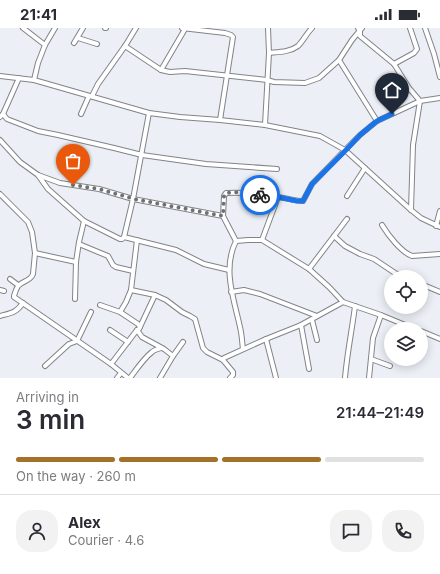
<!DOCTYPE html>
<html lang="en">
<head>
<meta charset="utf-8">
<style>
  :root { --surface:#fff; --page:#f2f2f3; --text:#2b2b33; --muted:#7c7c81; --line:#e1e1e2; --accent:#a37128 }
  body { margin:0; font-family:Inter,sans-serif; background:var(--page); color:var(--text); height:100vh; display:flex; flex-direction:column; font-size:15px; white-space:nowrap }
  * { box-sizing:border-box; margin:0 }
  p { font-size:13px; color:var(--muted) }
  .icon { flex:none; width:22px; height:22px; fill:none; stroke:currentColor; stroke-width:2; stroke-linecap:round; stroke-linejoin:round }
  .map { position:relative; height:350px; overflow:hidden }
  .side { display:flex; flex-direction:column; background:var(--surface); flex:1 }
  .side>* { flex:none }
  .controls { position:absolute; left:384px; top:242px; display:grid; gap:8px }
  .controls a { display:grid; place-items:center; width:44px; height:44px; border-radius:50%; background:var(--surface); box-shadow:0 2px 10px #0003; font-size:20px }
  .pin { position:absolute; display:grid; place-items:center; width:34px; height:34px; color:#fff; margin:-41px -17px; border-radius:50% 50% 50% 0; rotate:-45deg; box-shadow:0 0 4px #0007 }
  .pin .icon { rotate:45deg }
  .courier { position:absolute; display:grid; place-items:center; width:40px; height:40px; margin:-20px; border:3px solid #1a73e8; border-radius:50%; background:#fff; color:#222; box-shadow:0 1px 5px #0007 }
  .head em { font-style:normal; font-weight:600 }
  .head div { display:flex; flex-direction:column-reverse }
  .head { display:flex; align-items:center; justify-content:space-between; height:68px; padding:0 16px }
  h1 { font-size:26px; font-weight:600; line-height:30px }
  .bar { display:grid; grid-template-columns:repeat(4,1fr); gap:6px 4px; align-content:center; height:48px; padding:0 16px }
  .bar i { height:5px; border-radius:3px; background:var(--line) }
  .bar .selected { background:var(--accent) }
  .bar p { grid-column:span 4 }
  .line { display:flex; align-items:center; gap:10px; padding:0 16px; border-top:1px solid var(--line) }
  .line div { flex:1 }
  .round { display:grid; place-items:center; flex:none; width:42px; height:42px; border-radius:16px; background:var(--page) }
  .status { display:flex; justify-content:space-between; align-items:center; height:28px; padding:0 20px; background:var(--surface); direction:ltr }
  .status svg { height:11px; fill:currentColor }
  .map>svg:first-child { display:block }
  .lines { fill:none; stroke-linecap:round; stroke-linejoin:round }
  .street-casing { stroke:#808489; stroke-width:6 }
  .street { stroke:#fff; stroke-width:4 }
  .done { stroke:#6e7174; stroke-width:4; stroke-dasharray:0 7.2 }
  .route { stroke:#1a73e8; stroke-width:5 }
</style>
</head>
<body>
<div class="status"><b>21:41</b><svg viewBox="0 0 49 12"><path d="M0 12V9h3v3zM5 12V6h3v6zM10 12V3h3v9zM15 12V0h3v12zM26 1h20v11H26zM47 4h2v5h-2z"/></svg></div>
<div class="map">
<svg width="440" height="350" viewBox="0 0 440 350">
  <rect width="100%" height="100%" fill="#ecf0f6"/>
  <g class="lines">
    <defs>
      <g id="street">
        <polyline points="23,0 45,17"/>
        <polyline points="105,0 106,0"/>
        <polyline points="182,0 225,5 231,7 233,9 220,92"/>
        <polyline points="358,0 360,3 360,8 394,36 409,60 420,73 413,117 411,182"/>
        <polyline points="425,0 434,26 440,49"/>
        <polyline points="78,10 97,16"/>
        <polyline points="74,15 83,0"/>
        <polyline points="125,18 161,42 170,44 185,43 267,52 274,54 305,55 319,50 339,32 352,12 362,0"/>
        <path d="M269,25C279,24 290,24 298,18C303,13 307,5 312,0"/>
        <polyline points="339,32 377,93"/>
        <polyline points="394,36 414,25 417,21 410,0"/>
        <polyline points="161,42 185,1"/>
        <polyline points="0,48 34,52 149,85 180,89 220,92 265,97 320,108 345,122 411,182 421,190 440,199"/>
        <polyline points="34,52 38,35 45,17 55,0"/>
        <polyline points="92,68 98,56 125,18 136,0"/>
        <polyline points="3,86 7,91 38,103 58,107 114,120 142,127 206,136 277,141"/>
        <polyline points="81,86 89,68"/>
        <polyline points="0,89 3,86 19,50"/>
        <polyline points="265,97 269,25 268,0"/>
        <polyline points="0,112 20,134 38,147 60,155 99,161 133,171 223,188"/>
        <polyline points="38,147 48,161 84,193 120,211 122,211 124,209 176,222 204,236 229,242"/>
        <path d="M0,166L28,194L32,204L35,225L33,246C31,253 22,253 18,258C16,261 15,265 14,268V269L111,336L128,350"/>
        <polyline points="347,168 365,140"/>
        <path d="M382,197C388,207 401,224 412,228L440,226"/>
        <polyline points="436,198 440,183"/>
        <polyline points="334,208 345,218 360,226 374,231 395,245 405,249"/>
        <polyline points="124,209 133,171 149,85"/>
        <polyline points="262,212 278,169"/>
        <path d="M236,213L223,188L224,168L226,165C243,164 261,166 278,169C287,170 294,173 303,173L312,156L345,122L360,107L377,93L420,73L440,70"/>
        <polyline points="236,213 248,212 262,212 309,241 329,259 343,274 381,287 415,301"/>
        <path d="M236,213C222,241 234,271 240,299C242,307 242,314 243,321"/>
        <polyline points="79,216 108,228 113,237 116,239 133,243"/>
        <polyline points="35,225 76,234"/>
        <polyline points="309,241 347,191"/>
        <polyline points="10,251 18,257"/>
        <polyline points="421,256 440,264"/>
        <polyline points="0,262 4,263"/>
        <polyline points="131,262 155,267 166,272 182,284 190,288 195,291 203,320 207,324 223,332 233,344 233,347 230,350"/>
        <polyline points="231,264 244,262 260,266 317,288"/>
        <polyline points="75,271 76,234 79,214 84,193"/>
        <polyline points="100,277 120,284 138,296 140,299"/>
        <polyline points="120,284 126,274 131,262 137,212"/>
        <path d="M0,288C11,285 16,285 23,275"/>
        <polyline points="312,292 317,312"/>
        <polyline points="301,297 309,341"/>
        <polyline points="110,302 128,314"/>
        <polyline points="137,302 142,309 164,321 173,328"/>
        <polyline points="421,303 440,311"/>
        <polyline points="266,311 276,350"/>
        <polyline points="371,331 390,338"/>
        <polyline points="223,332 224,330 266,311 301,297 343,274"/>
        <polyline points="111,336 137,302 139,301 155,267"/>
        <polyline points="45,338 69,316 77,313 91,284"/>
        <polyline points="117,350 121,345"/>
        <path d="M130,350C136,342 144,330 152,324C154,322 158,321 161,320"/>
        <polyline points="160,350 173,328 183,314"/>
        <path d="M345,350C347,326 352,302 355,278"/>
        <polyline points="369,350 373,310 381,287"/>
      </g>
    </defs>
    <use href="#street" class="street-casing"/>
    <use href="#street" class="street"/>
  </g>
  <g class="lines">
    <polyline class="done" points="73,157 99,161 134,171 223,188 224,168 226,165 241,164 260,167"/>
    <polyline class="route" points="260,167 278,169 297,173 303,173 312,156 346,122 360,107 377,93 392,86"/>
  </g>
</svg>
<div class="controls">
<a><svg class="icon" aria-label="locate" viewBox="0 0 24 24"><circle cx="12" cy="12" r="6"/><path d="M12 2v4M12 18v4M2 12h4M18 12h4"/></svg></a>
<a><svg class="icon" aria-label="layers" viewBox="0 0 24 24"><path d="M12 4l9 5-9 5-9-5zM3 14l9 5 9-5"/></svg></a>
</div>
<div class="pin" style="left:73px;top:157px;background:#ea580c"><svg class="icon" aria-label="bag" viewBox="0 0 24 24"><path d="M5 8h14l-1 12H6zM9 8a3 3 0 0 1 6 0"/></svg></div>
<div class="pin" style="left:392px;top:86px;background:#1f2937"><svg class="icon" aria-label="home" viewBox="0 0 24 24"><path d="M3 11l9-7 9 7M6 9v11h12V9"/></svg></div>
<div class="courier" style="left:260px;top:167px"><svg class="icon" aria-label="bike" viewBox="0 0 24 24"><circle cx="6" cy="16" r="4"/><circle cx="18" cy="16" r="4"/><path d="M6 16l4-8h5l3 8M10 8l3 8H6M13 5h3"/></svg></div>
</div>
<section class="side">
<div class="head"><div><h1>3 min</h1><p>Arriving in</p></div><em>21:44–21:49</em></div>
<div class="bar"><i class="selected"></i><i class="selected"></i><i class="selected"></i><i></i><p>On the way · 260 m</p></div>
<div class="line" style="height:72px"><a class="round"><svg class="icon" aria-label="person" viewBox="0 0 24 24"><circle cx="12" cy="8" r="4"/><path d="M4 21q1-7 8-7t8 7"/></svg></a><div><b>Alex</b><p>Courier · 4.6</p></div><a class="round"><svg class="icon" aria-label="chat" viewBox="0 0 24 24"><path d="M4 5h16v11H9l-5 4z"/></svg></a><a class="round"><svg class="icon" aria-label="phone" viewBox="0 0 24 24"><path d="M5 4h4l2 5-3 2q2 4 5 5l2-3 5 2v4C11 20 4 13 5 4z"/></svg></a></div>
</section>
</body>
</html>
